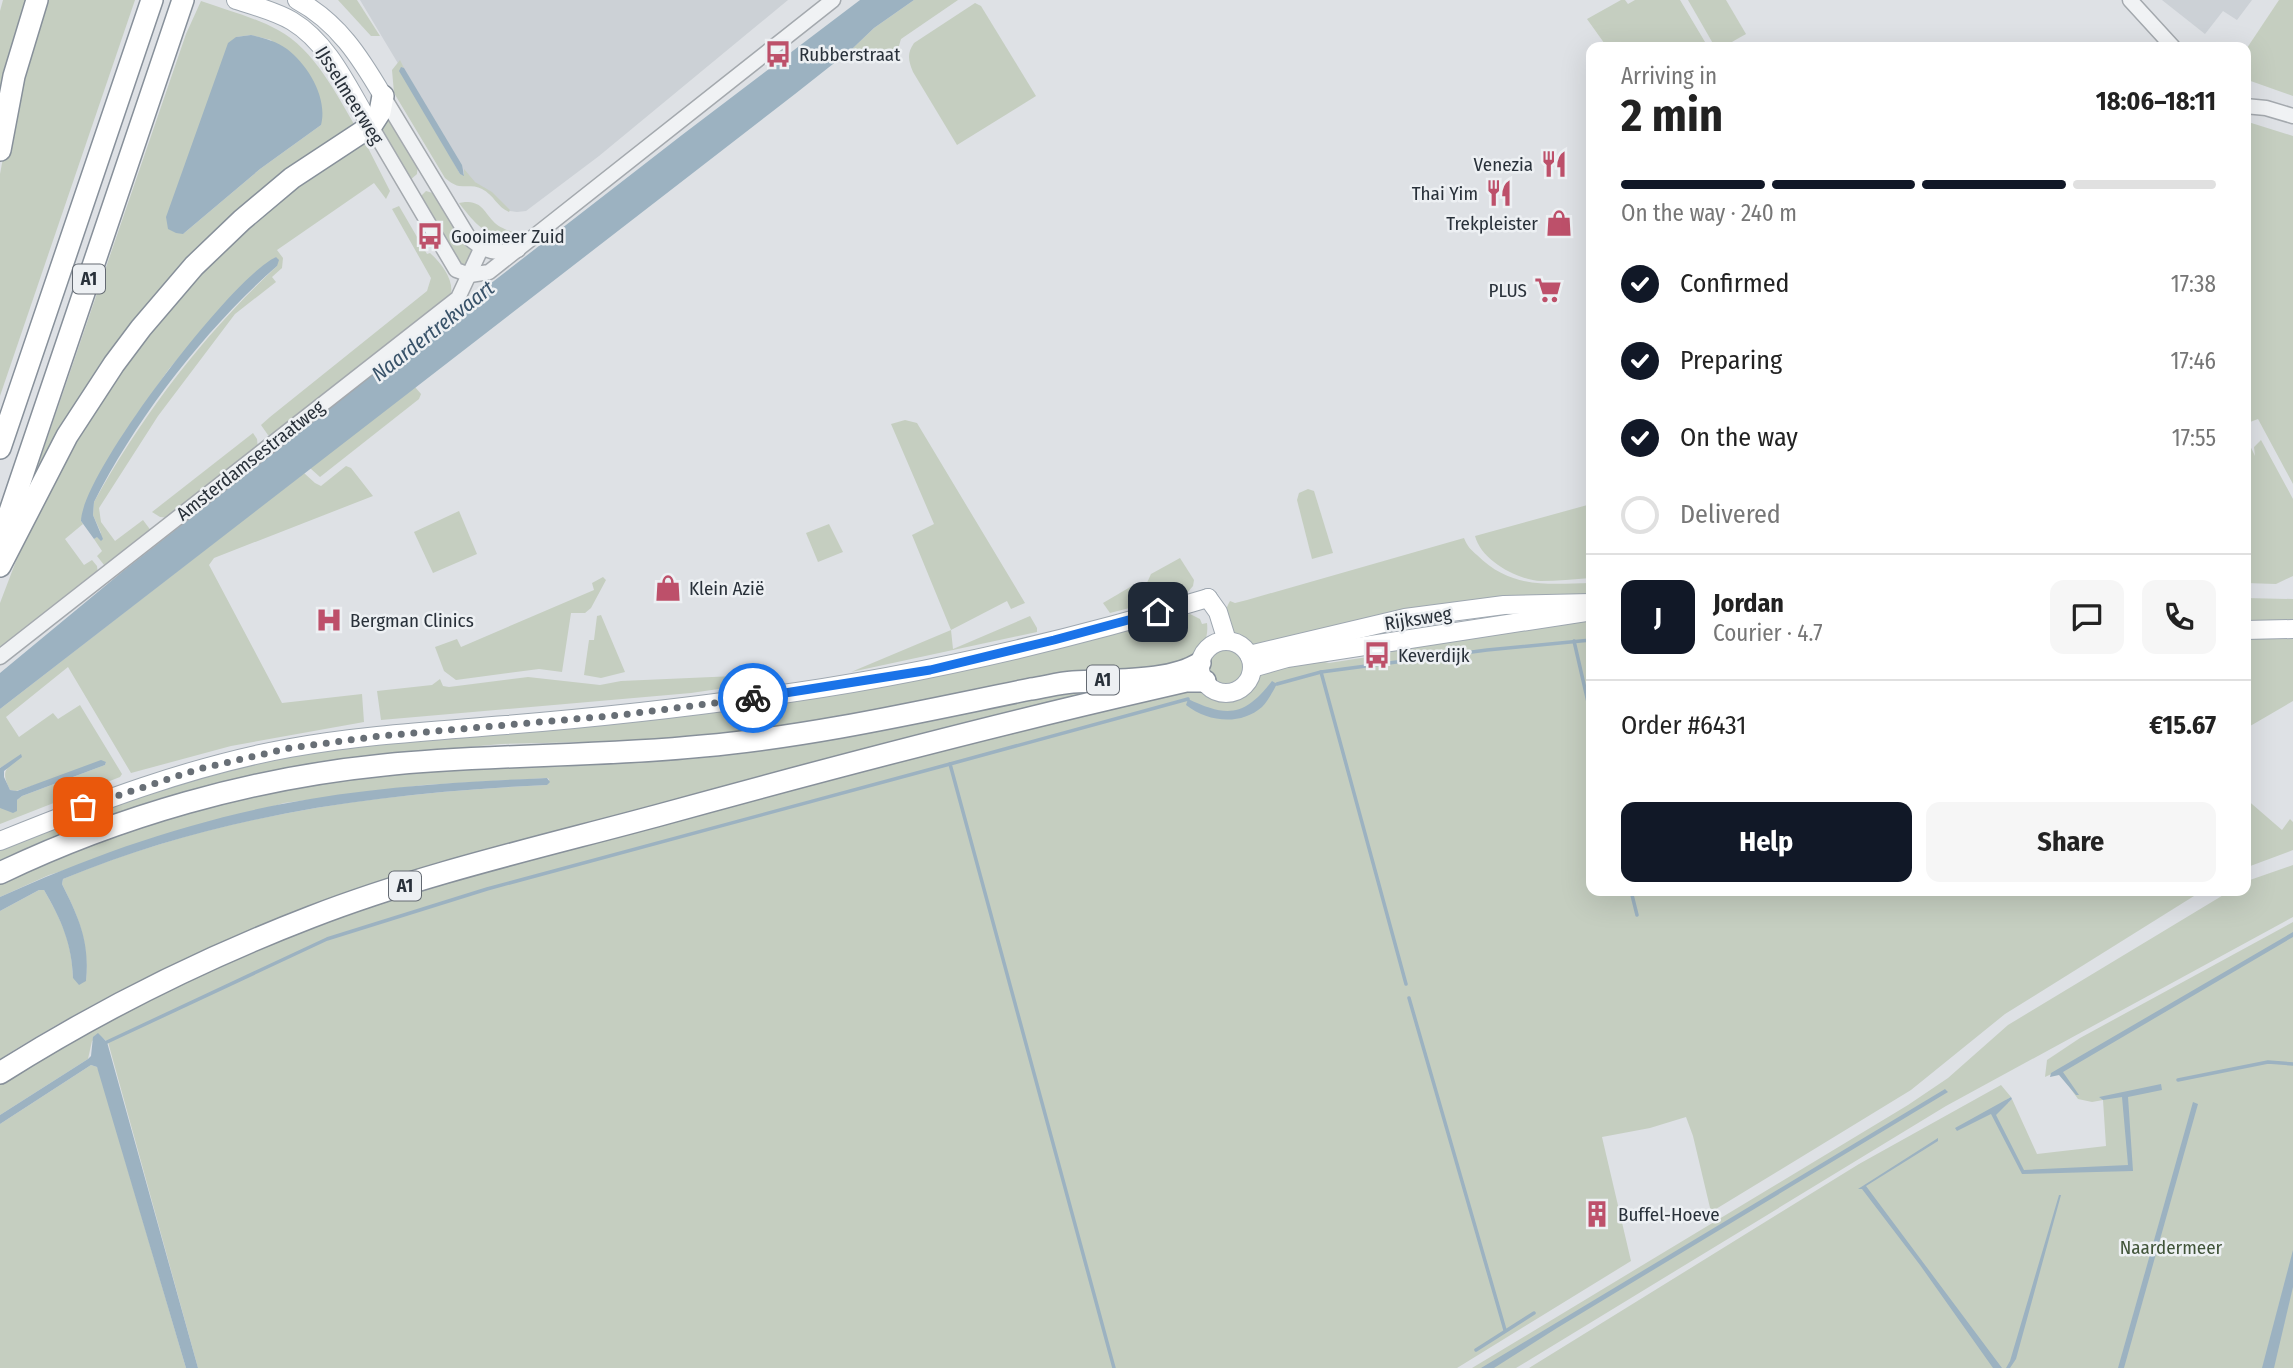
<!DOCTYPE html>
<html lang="en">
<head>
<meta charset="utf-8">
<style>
  :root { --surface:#fff; --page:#f6f6f6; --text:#222; --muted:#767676; --line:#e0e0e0; --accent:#111827 }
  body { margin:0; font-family:"Fira Sans Condensed",sans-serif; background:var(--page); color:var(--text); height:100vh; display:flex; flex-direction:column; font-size:26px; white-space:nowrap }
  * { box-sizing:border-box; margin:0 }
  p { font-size:23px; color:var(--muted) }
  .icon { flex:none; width:38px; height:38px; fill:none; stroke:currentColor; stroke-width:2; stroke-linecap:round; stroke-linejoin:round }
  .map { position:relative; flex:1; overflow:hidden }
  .panel { position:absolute; left:1586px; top:42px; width:665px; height:854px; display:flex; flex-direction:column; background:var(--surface); border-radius:14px; box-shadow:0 7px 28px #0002 }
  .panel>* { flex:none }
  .pin { position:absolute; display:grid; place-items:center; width:60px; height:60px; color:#fff; margin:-30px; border-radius:14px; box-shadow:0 4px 10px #0006 }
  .courier { position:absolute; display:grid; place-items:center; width:70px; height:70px; margin:-35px; border:5px solid #1a73e8; border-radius:50%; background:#fff; color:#222; box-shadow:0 2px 9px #0007 }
  .head em { font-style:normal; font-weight:700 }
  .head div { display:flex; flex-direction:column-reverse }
  .head { display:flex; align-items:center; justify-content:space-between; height:119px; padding:0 35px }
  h1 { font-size:46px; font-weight:700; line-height:52px }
  .bar { display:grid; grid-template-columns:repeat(4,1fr); gap:10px 7px; align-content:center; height:84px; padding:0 35px }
  .bar i { height:9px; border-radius:5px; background:var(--line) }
  .bar .selected { background:var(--accent) }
  .bar p { grid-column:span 4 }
  .line { display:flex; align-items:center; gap:18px; padding:0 35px; border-top:2px solid var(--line) }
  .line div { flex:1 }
  .round { display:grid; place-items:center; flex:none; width:74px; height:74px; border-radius:14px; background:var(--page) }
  ol { padding:0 35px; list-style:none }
  li { display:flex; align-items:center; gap:21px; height:77px }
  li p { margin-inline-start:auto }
  li .icon { padding:7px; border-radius:50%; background:var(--accent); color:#fff; stroke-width:4 }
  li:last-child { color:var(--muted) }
  li i { width:38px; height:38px; border:4px solid var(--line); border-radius:50% }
  .button { display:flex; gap:14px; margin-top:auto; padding:14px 35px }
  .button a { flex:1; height:80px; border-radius:14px; background:var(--accent); color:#fff; font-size:28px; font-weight:700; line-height:80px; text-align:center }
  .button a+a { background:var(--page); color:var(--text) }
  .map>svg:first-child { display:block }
  .built { fill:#ccd1d6 }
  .green { fill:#c5cec0; fill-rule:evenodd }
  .water { fill:#9cb2c1 }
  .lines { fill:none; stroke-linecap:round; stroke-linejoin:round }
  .stream { stroke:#9cb2c1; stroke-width:3.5 }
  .minor-casing { stroke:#a4a9ae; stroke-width:17 }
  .major-casing { stroke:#9ea7b0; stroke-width:20 }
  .highway-casing { stroke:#87909a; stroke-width:24 }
  .minor { stroke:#f0f2f4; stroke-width:14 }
  .major { stroke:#fff; stroke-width:18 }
  .highway { stroke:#fff; stroke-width:21 }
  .done { stroke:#686f76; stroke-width:7; stroke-dasharray:0 12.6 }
  .route { stroke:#1a73e8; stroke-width:9 }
  .labels { text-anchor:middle; stroke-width:5; stroke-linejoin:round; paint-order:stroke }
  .shield { fill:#edf0f3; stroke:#646a72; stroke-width:2 }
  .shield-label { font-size:18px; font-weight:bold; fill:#29313a }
  .poi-label { font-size:19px; fill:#29313a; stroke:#edf0f3; text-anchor:start }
  .street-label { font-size:19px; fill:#29313a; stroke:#edf0f3 }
  .park-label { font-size:19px; fill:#405438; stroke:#edf0f3 }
  .water-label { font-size:21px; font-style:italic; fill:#385269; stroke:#edf0f3 }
</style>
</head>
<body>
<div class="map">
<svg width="2293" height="1368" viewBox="0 0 2293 1368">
  <rect width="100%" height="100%" fill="#dee1e5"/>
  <g class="built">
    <polygon points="360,0 788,0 599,156 526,211 517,212 510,211 489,191 466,177"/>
    <polygon points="2162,0 2252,0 2237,20 2223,11 2205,34"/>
  </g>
  <g class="green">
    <polygon points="3,0 28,0 0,105 0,11"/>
    <polygon points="41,0 135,0 0,396 0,174 14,99"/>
    <polygon points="338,0 357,0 380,36 371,36"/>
    <polygon points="914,0 958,0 901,39 894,62 852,49 874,28"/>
    <polygon points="1621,0 1625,0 1628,4 1635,0 1680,0 1708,47 1607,47 1587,19"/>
    <polygon points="1688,0 1726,0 1746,34 1723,47 1715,47"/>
    <polygon points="2279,0 2293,0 2293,96 2245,79 2245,51"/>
    <path d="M201,1C226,10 254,17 278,30C315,50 336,94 357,129L237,218L31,490L34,477L186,34ZM251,35L271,40L321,125L260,169L183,234L236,37Z"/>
    <path d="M975,3L981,6L1036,96L957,145L913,72C908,60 907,53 914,43Z"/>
    <path d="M400,60L404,68L401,67L460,174L464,175V169L475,182L492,192L510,210L509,212C497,207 494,195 482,189C475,185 467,187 459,186C453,185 448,180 445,178L394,93L392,70Z"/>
    <polygon points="386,108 418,162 417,174 409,181 376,126"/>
    <polygon points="2245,121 2293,136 2293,484 2258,419 2250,422 2245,420"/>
    <path d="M362,144H366L390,191L386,199L374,183L277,250L283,258L282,268L272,277L276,282L235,314L158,416L99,508L101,522L115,541L143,520L152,532L109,566L104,565L97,556L102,551L94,539L101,533L93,515L94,502C143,414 203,335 277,266L276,257L238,290L169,369L131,423L101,472L81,521L83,524L65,539L84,565L92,560L97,566L98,574L0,651V603L16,561L60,465L118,373L178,296L273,203Z"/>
    <polygon points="426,191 436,194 440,198 471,250 472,254 467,269 460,266 422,205 422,195"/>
    <path d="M465,202C482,202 483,210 493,221C498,227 507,230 515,233C488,242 474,222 459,203Z"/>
    <path d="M399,206L427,254L430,253C441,263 454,279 451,295L273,437L268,435L261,425L270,417L427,291L431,278L392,209Z"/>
    <polygon points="415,387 421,394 419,399 320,477 310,468"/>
    <polygon points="905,420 917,423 1025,603 1011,609 1007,601 951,630 953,649 1030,616 1037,628 1037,632 851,672 951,630 912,535 934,524 891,424"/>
    <polygon points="253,433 257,439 258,449 170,518 160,517 152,512"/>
    <polygon points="2245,435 2255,456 2254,447 2261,440 2293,499 2293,576 2276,584 2245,583"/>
    <path d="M346,466L351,468L373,496L214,558L209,565L282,703L362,694L364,722L231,746L131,773L68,667L6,717L19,737L53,713L58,719L80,705L122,774L120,777L0,824V808L16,807L17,800L22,796L105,765L106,762L16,791L10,790C0,770 6,769 21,755L0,768V709L304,473L315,483L321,486Z"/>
    <polygon points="1308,489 1314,491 1333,553 1312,559 1297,500 1299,493"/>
    <path d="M1591,504V578C1574,579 1557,581 1541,581C1517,580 1481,560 1475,536Z"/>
    <polygon points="459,511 477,554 433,573 414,532"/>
    <polygon points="829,524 843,552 818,562 806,533"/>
    <path d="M1464,538C1467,546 1471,550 1477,555C1511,589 1547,584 1591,583V597L1255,648C1239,641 1217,621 1230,601L1235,603L1247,600Z"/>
    <polygon points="1180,558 1194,580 1193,586 1186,594 1156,602 1146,585 1151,574"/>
    <polygon points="603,577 606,580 591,608 585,613 571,613 562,672 539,669 456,680 444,671 435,647 457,639 461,647 594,590 592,583"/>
    <polygon points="1137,583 1149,603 1110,613 1103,603"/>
    <polygon points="2245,598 2293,599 2293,622 2245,624"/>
    <path d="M1190,614L1200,619L1202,624L1207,623C1209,639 1202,648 1192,661L763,729L636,741L501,744L364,757L282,770L157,799L56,835L0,860V848L101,806L219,772L311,753L403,740L570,727L1108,632Z"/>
    <polygon points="601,615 625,672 601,678 584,675 589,640 594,640 597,616"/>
    <path d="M1591,619V891H2202L2005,1014L1911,1090L1711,1212L1693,1136L1686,1117L1650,1128L1602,1137L1631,1261L1457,1368H198L108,1042L100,1036L92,1041L88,1059L0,1115V1083L90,1029L203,972L284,938L384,901L802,780L1200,686C1225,706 1241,699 1258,674L1316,660L1329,663L1387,654L1412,643Z"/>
    <polygon points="2245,636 2293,637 2293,701 2245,729"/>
    <circle cx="1226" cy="667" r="19"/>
    <polygon points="735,676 736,678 752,676 753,684 691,693 381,720 377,691 432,685 440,679 443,686 449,687 528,677 600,685 621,681"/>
    <path d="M1138,683L340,896C222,939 106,992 0,1059V911L39,890H44C62,921 72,942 73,978L86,981C89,942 79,918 62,884L63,879C219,814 379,793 547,785L549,779L547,778L424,785L284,803L49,875L0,897V882C104,835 219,795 333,779C410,768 489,770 566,759C756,732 947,699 1138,683Z"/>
    <polygon points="2245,798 2282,830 2290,819 2293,822 2293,850 2245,868"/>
    <polygon points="2293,865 2293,917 1946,1106 1516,1368 1472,1368 1908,1105 1948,1078 2008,1025 2230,891 2245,891 2247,881"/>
    <polygon points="2293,922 2293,1368 1529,1368 1859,1164 2001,1085 2011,1097 2006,1100 2008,1103 2012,1099 2037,1154 2106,1146 2103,1100 2092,1102 2078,1099 2058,1071 2045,1077 2047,1060 2080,1038"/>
    <polygon points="91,1065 97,1067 99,1071 186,1368 0,1368 0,1124"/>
  </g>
  <g class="water">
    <polygon points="860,0 914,0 874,28 852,49 795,94 0,709 0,673 122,572 316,419 682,135"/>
    <path d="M251,35C264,38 276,41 287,49C308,65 328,98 321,125L260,169L183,234L176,233L168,229L166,217L228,43L236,37Z"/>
    <polygon points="401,67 404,68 462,165 464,176 460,174 399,71"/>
    <path d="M276,257L279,260L277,266C206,328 137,417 94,502L93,515L103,539L101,541L97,537L94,539L81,521C82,473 231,278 276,257Z"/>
    <path d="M1272,681L1277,684C1273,691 1268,701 1262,707C1240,726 1208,722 1186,705L1188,699C1228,718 1245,716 1272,681Z"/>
    <polygon points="21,754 22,757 4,771 4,777 10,790 17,791 101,760 106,762 105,765 22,796 17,800 17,811 13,813 0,808 0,768"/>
    <path d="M547,778L550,782L547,785C379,793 220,814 63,879L62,884C79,918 90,942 86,981L79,985L73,978C72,944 61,919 44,890H39L0,911V897C90,856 184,823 282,804C369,787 458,782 547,778Z"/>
    <polygon points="2293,932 2293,937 2063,1072 2079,1095 2076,1095 2059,1075 2050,1077 2051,1073"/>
    <polygon points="98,1033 107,1042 198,1368 186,1368 97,1067 91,1065 0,1124 0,1115 88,1059 91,1056 93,1037"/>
    <polygon points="2161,1084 2162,1090 2128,1097 2133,1171 2022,1174 1991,1114 1957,1131 1955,1128 2011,1097 2012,1099 1996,1115 2024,1170 2128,1165 2122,1097 2103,1100 2099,1097"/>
    <polygon points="1945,1089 1948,1092 1557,1328 1494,1368 1481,1368"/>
    <polygon points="2193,1102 2198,1104 2124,1368 2118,1368"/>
    <polygon points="1938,1138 1938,1141 1866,1186 2002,1368 1993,1368 1920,1265 1862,1189 1858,1189"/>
    <polygon points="2059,1195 2061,1195 2016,1359 2010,1368 2006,1368 2010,1361"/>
    <polygon points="2293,1250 2293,1287 2274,1368 2262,1368"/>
  </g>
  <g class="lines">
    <g class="stream">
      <polyline points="1574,641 1591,715"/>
      <polyline points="1321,672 1406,984"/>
      <polyline points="1277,684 1321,672 1487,650 1591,640"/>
      <polyline points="1631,891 1637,915"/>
      <polyline points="1409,998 1505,1330"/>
      <polyline points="107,1042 327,939 487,889 950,764"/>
      <polyline points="2178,1080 2268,1062 2293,1064"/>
      <polyline points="1476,1350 1534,1313"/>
      <polyline points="1114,1368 950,764 1188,699"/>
    </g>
    <defs>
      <g id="minor">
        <polyline points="2130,0 2173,47"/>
        <path d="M383,96L469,238C487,254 495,253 518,250"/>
        <polyline points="2245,106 2266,108 2293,116"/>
        <polyline points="371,126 456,270 470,275 489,272 833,0"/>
        <polyline points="0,657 458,298 481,249"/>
      </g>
      <g id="major">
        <path d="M236,0C255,6 275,11 292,21C330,44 349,90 371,126"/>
        <path d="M297,0C338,22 360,57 383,96"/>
        <polyline points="1208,598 1218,612 1227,641"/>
        <polyline points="2245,630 2293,629"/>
        <circle cx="1226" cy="667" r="26"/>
        <polyline points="1249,655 1405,618 1504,605 1591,603"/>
        <polyline points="1252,668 1287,658 1586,612"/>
        <path d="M0,841C94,803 190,766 290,748C361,735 434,731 506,725C591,718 675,709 760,697C912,677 1062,642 1208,598"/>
      </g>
      <g id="highway">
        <polyline points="0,150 14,76 37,0"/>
        <polyline points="0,448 152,0"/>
        <polyline points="0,541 183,0"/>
        <polyline points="0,566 67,436 114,364 141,328 194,266 242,220 292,178 371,126 380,112 383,96"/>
        <path d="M0,873C119,816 252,778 384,765C490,754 597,757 703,746C814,736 922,711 1031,689C1045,687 1059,683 1073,682C1110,679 1169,683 1200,663"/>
        <path d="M0,1073C98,1011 202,959 311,917C422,874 541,847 656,816C819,771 982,728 1147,690L1186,681H1205"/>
      </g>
    </defs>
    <use href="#minor" class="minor-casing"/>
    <use href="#major" class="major-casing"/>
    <use href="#highway" class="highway-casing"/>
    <use href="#minor" class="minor"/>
    <use href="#major" class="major"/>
    <use href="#highway" class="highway"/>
  </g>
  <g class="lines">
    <polyline class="done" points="83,807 199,769 290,748 380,736 621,715 753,698"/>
    <polyline class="route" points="753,698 930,670 1054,640 1158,612"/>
  </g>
  <defs>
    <symbol id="bus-bare" viewBox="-9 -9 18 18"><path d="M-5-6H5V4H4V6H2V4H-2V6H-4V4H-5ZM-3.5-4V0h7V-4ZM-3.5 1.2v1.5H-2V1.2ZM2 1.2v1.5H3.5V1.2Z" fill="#bd506a" stroke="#edf0f3" stroke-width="2.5" paint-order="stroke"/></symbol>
    <symbol id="restaurant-bare" viewBox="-9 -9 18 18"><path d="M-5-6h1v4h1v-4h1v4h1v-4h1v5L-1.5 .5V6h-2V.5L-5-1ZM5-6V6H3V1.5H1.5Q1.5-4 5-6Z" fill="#bd506a" stroke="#edf0f3" stroke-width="2.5" paint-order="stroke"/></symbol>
    <symbol id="shop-bare" viewBox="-9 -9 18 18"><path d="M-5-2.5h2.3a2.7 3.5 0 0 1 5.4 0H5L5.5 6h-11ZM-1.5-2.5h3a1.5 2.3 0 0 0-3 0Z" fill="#bd506a" stroke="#edf0f3" stroke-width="2.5" paint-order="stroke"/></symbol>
    <symbol id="supermarket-bare" viewBox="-9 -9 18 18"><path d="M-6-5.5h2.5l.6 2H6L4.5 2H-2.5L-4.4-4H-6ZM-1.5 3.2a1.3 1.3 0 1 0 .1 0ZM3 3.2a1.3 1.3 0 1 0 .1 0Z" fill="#bd506a" stroke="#edf0f3" stroke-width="2.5" paint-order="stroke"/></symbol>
    <symbol id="hospital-bare" viewBox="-9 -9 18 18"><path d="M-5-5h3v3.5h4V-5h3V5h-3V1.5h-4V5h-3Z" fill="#bd506a" stroke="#edf0f3" stroke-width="2.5" paint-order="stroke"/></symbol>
    <symbol id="building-bare" viewBox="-9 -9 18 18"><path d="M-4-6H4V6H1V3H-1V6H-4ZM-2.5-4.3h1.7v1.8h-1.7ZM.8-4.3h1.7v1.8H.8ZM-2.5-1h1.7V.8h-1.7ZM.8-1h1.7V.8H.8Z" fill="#bd506a" stroke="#edf0f3" stroke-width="2.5" paint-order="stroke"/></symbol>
  </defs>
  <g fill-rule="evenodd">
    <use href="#bus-bare" x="759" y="35" width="38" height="38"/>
    <use href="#restaurant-bare" x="1535" y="145" width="38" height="38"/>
    <use href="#restaurant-bare" x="1480" y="174" width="38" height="38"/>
    <use href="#shop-bare" x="1540" y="204" width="38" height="38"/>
    <use href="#bus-bare" x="411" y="217" width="38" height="38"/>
    <use href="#supermarket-bare" x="1529" y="271" width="38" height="38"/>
    <use href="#shop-bare" x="649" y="569" width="38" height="38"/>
    <use href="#hospital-bare" x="310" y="601" width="38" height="38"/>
    <use href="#bus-bare" x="1358" y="636" width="38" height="38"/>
    <use href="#building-bare" x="1578" y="1195" width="38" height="38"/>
  </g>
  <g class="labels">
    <g class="shield">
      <rect x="73" y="264.5" width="32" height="29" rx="5"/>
      <rect x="1087" y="665.5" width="32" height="29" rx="5"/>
      <rect x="389" y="871.5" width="32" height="29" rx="5"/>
    </g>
    <g class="shield-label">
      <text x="89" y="285">A1</text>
      <text x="1103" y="686">A1</text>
      <text x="405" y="892">A1</text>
    </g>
    <g class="poi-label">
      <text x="799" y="61">Rubberstraat</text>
      <text x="1533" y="171" text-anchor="end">Venezia</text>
      <text x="1478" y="200" text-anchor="end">Thai Yim</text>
      <text x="1538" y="230" text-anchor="end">Trekpleister</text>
      <text x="451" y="243">Gooimeer Zuid</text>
      <text x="1527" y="297" text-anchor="end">PLUS</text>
      <text x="689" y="595">Klein Azië</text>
      <text x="350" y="627">Bergman Clinics</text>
      <text x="1398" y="662">Keverdijk</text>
      <text x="1618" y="1221">Buffel-Hoeve</text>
    </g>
    <g class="street-label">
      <text transform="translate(350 95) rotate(58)" y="7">IJsselmeerweg</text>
      <text transform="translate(250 460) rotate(-38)" y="7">Amsterdamsestraatweg</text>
      <text transform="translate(1418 618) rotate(-9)" y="7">Rijksweg</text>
    </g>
    <g class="park-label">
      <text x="2171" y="1254">Naardermeer</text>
    </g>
    <g class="water-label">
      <text transform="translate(433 331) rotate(-38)" y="7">Naardertrekvaart</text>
    </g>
  </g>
</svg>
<div class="pin" style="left:83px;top:807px;background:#ea580c"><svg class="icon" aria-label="bag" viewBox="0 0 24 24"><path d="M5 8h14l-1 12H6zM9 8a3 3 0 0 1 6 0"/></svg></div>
<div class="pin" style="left:1158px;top:612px;background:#1f2937"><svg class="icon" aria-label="home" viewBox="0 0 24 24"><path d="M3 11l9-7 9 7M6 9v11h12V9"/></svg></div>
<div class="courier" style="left:753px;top:698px"><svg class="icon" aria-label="bike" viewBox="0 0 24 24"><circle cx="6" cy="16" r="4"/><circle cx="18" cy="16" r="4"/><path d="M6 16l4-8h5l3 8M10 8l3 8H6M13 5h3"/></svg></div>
<section class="panel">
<div class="head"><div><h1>2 min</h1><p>Arriving in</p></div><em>18:06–18:11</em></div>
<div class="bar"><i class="selected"></i><i class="selected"></i><i class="selected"></i><i></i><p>On the way · 240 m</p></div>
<ol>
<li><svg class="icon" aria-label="check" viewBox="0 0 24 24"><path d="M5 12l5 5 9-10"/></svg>Confirmed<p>17:38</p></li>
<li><svg class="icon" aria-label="check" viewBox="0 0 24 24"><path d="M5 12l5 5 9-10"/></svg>Preparing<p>17:46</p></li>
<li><svg class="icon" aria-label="check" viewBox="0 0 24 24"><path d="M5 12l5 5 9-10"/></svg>On the way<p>17:55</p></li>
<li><i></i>Delivered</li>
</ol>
<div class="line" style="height:126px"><b class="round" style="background:var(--accent);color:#fff">J</b><div><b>Jordan</b><p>Courier · 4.7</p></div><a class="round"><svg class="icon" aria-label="chat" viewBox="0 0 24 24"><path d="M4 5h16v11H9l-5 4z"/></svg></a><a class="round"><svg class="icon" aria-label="phone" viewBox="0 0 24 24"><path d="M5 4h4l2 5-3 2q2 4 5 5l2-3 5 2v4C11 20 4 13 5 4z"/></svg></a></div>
<div class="line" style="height:91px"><div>Order #6431</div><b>€15.67</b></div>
<div class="button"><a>Help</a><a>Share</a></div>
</section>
</div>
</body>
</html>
